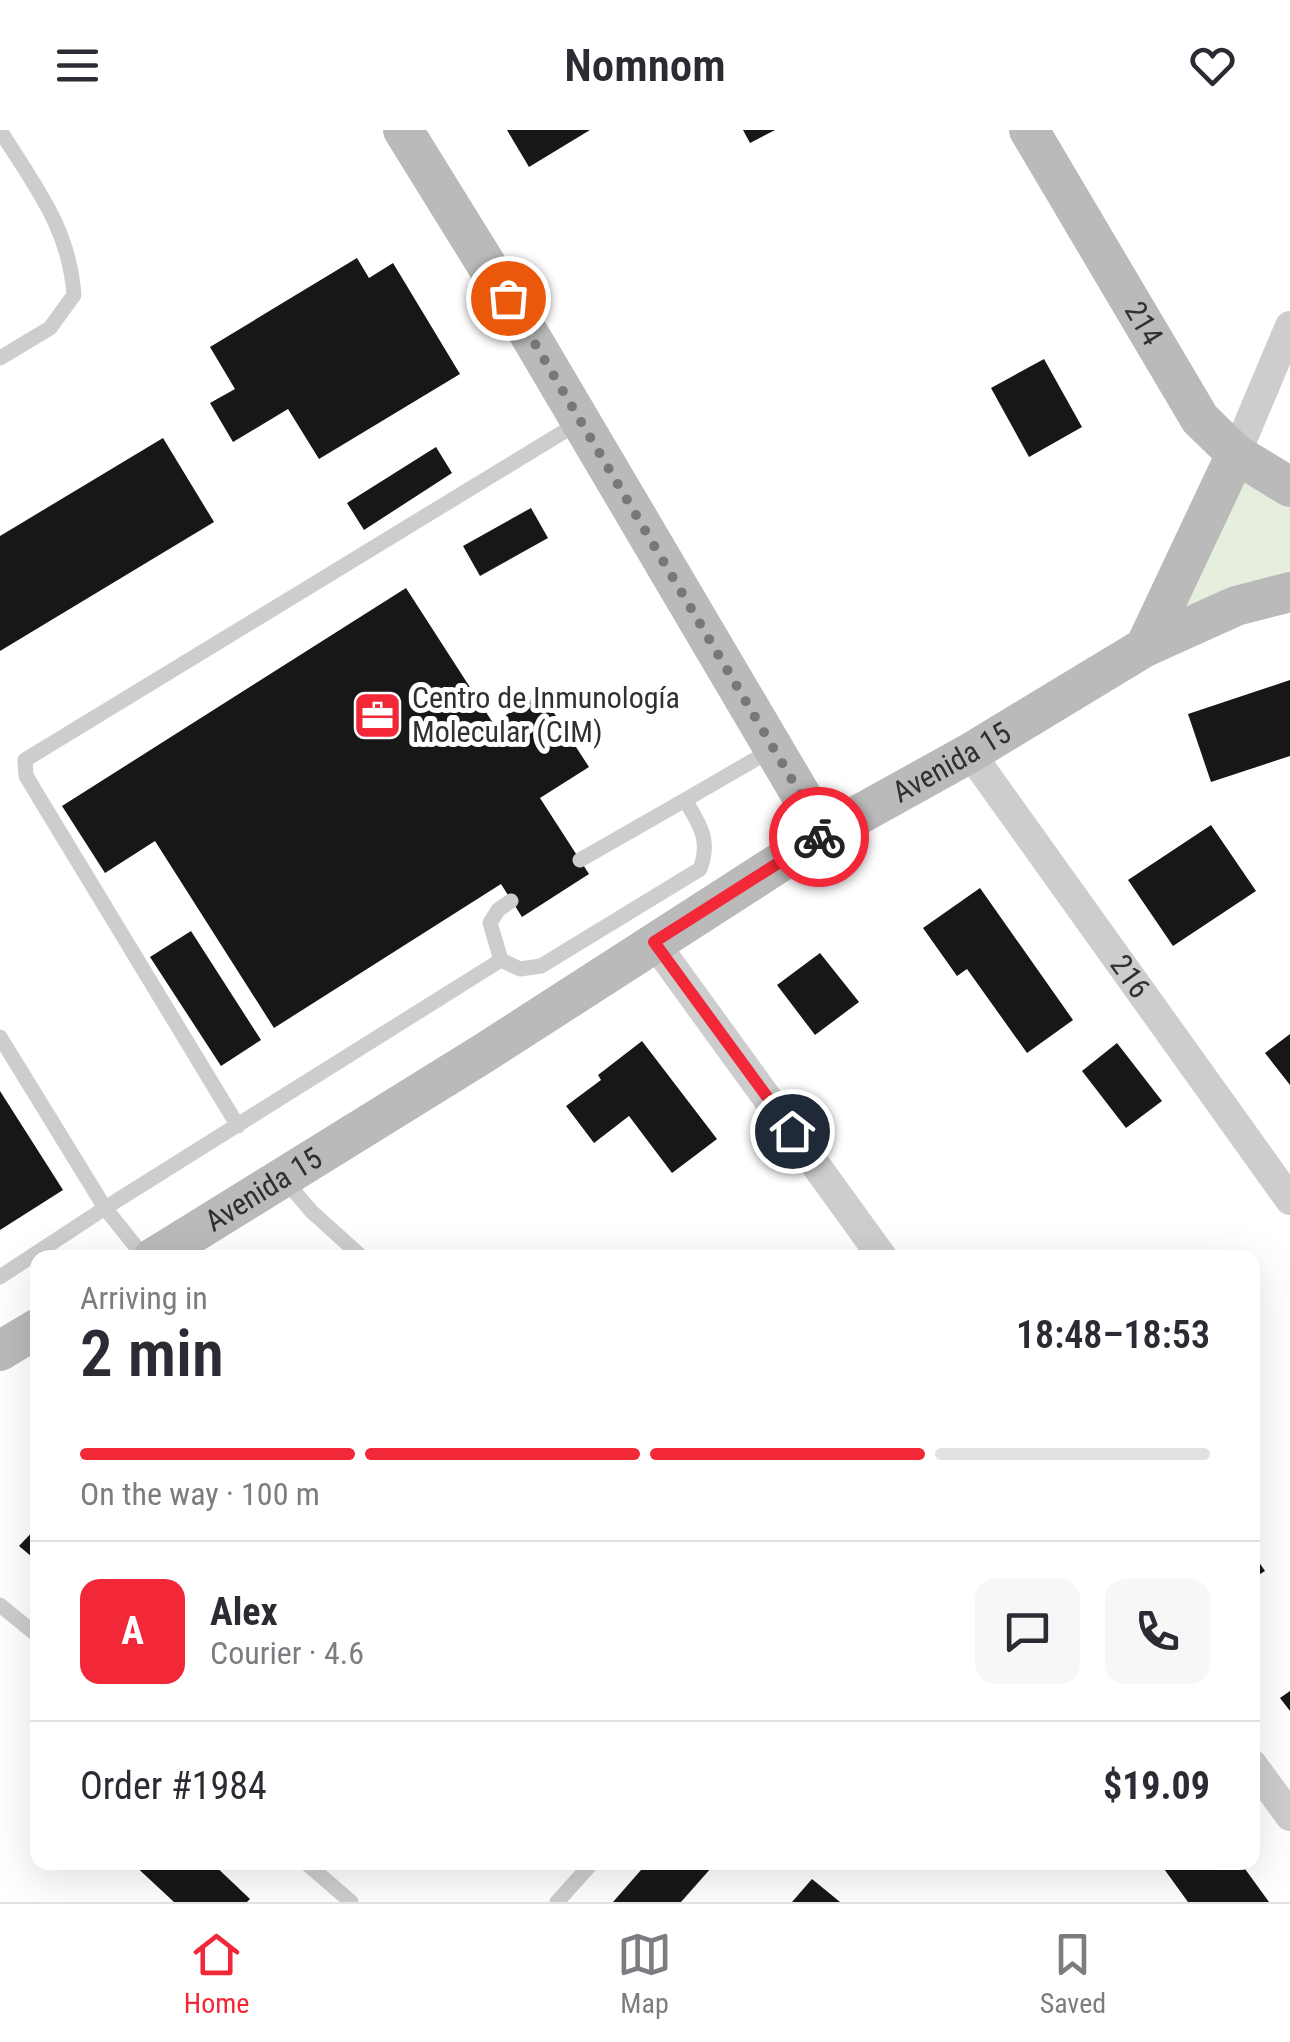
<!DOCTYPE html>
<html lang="en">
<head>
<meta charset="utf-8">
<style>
  :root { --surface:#fff; --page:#f7f7f7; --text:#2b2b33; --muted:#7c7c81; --line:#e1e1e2; --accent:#f22737 }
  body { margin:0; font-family:"Roboto Condensed",sans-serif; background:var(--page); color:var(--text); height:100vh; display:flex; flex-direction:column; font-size:38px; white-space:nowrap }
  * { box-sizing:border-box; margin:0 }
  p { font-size:32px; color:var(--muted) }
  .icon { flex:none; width:55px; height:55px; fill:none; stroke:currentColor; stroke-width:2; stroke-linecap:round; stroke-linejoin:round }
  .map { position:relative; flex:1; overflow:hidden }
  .sheet { position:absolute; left:30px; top:1120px; width:1230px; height:620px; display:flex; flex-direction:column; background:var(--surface); border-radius:20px; box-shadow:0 10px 40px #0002 }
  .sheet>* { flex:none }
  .pin { position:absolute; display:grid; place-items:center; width:85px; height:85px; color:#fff; margin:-42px; border:5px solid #fff; border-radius:50%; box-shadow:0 2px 10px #0007 }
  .courier { position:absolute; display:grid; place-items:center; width:100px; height:100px; margin:-50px; border:8px solid #f22737; border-radius:50%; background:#fff; color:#222; box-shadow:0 2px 12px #0007 }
  .summary em { font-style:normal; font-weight:600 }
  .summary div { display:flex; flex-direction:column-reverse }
  .summary { display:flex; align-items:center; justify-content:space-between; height:170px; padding:0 50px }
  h1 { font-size:65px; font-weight:600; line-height:75px }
  .bar { display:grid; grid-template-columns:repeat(4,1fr); gap:15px 10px; align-content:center; height:120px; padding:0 50px }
  .bar i { height:12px; border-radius:8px; background:var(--line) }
  .bar .on { background:var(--accent) }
  .bar p { grid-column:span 4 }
  .line { display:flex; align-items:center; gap:25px; padding:0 50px; border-top:2px solid var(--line) }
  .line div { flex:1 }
  .round { display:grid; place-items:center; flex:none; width:105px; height:105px; border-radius:20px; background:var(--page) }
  header { display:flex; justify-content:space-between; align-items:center; height:130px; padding:0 50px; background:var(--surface); font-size:45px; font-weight:600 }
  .menu { display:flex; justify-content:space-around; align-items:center; height:140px; border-top:2px solid var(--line); background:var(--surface); font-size:28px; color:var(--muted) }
  .menu a { display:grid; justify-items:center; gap:5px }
  .menu .on { color:var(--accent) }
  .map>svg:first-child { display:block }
  .green { fill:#e6eedd }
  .building { fill:#171717 }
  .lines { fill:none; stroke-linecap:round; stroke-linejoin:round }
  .lane { stroke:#cdcdcd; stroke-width:15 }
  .street { stroke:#cdcdcd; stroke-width:30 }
  .secondary { stroke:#bababa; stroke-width:40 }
  .done { stroke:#787878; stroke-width:10; stroke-dasharray:0 18 }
  .route { stroke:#f22737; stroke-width:12 }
  .labels { text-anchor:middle; stroke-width:10; stroke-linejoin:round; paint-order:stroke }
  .street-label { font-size:30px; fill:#303030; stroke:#fff }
  .poi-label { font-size:30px; fill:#303030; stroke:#fff; text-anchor:start }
</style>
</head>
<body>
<header><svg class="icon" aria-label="menu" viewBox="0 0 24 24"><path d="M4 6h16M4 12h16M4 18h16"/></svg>Nomnom<svg class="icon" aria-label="heart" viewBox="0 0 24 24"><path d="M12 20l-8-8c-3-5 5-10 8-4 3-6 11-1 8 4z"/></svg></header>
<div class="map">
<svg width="1290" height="1772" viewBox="0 0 1290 1772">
  <rect width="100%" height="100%" fill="#fff"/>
  <polygon class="green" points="1236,324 1290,357 1290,462 1145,517"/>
  <g class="building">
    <polygon points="507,0 590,0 529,37"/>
    <polygon points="743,0 775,0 750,13"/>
    <polygon points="357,128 369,148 393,133 460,244 319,329 288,279 233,312 210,273 235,259 210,217"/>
    <polygon points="1044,229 1082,297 1029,327 991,258"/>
    <polygon points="163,308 214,392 0,521 0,406"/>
    <polygon points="436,317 452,343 364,400 347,373"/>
    <polygon points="531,378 548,408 480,446 463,416"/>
    <polygon points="406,458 493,593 541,563 589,637 540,668 589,744 522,787 501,754 274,898 155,711 105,743 62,676"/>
    <polygon points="1290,550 1290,626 1211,652 1188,584"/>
    <polygon points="1211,695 1256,761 1173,816 1128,750"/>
    <polygon points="980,758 1073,890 1027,923 967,839 957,846 923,798"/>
    <polygon points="191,801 261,910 221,936 150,827"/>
    <polygon points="820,823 859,872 815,905 777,855"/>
    <polygon points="1290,904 1290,955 1265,923"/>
    <polygon points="642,911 717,1009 672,1043 629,986 594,1013 566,976 601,950 598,945"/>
    <polygon points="1117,913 1162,971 1126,998 1082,941"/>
    <polygon points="0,961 63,1060 0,1100"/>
    <polygon points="38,1396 38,1432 19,1416"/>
    <polygon points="1252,1422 1265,1441 1252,1449"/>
    <polygon points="1290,1561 1290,1581 1280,1568"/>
    <polygon points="131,1732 211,1732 250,1769 247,1772 174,1772"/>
    <polygon points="648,1732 707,1732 712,1737 681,1772 613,1772"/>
    <polygon points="1159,1732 1240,1732 1269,1772 1188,1772"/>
    <polygon points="812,1749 840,1772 792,1772"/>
  </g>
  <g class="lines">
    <g class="lane">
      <path d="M0,228L50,198L74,165C69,97 35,57 0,0"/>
      <polyline points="685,670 773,619"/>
      <path d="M511,771L498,780L490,793L501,830L520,839L541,836L700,739C711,710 700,695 685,670L580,730"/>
      <polyline points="0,907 105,1078 145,1128"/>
      <polyline points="238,996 26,646 25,630 578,293"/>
      <polyline points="284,1049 311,1081 363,1128"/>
      <polyline points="0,1147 105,1078 501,830"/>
      <polyline points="0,1475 38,1506"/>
      <polyline points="305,1732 351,1772"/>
      <polyline points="557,1772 593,1732"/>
    </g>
    <g class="street">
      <polyline points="1236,324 1290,196"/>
      <path id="s1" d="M970,623L1290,1070"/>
      <polyline points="654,812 883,1128"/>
      <polyline points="1252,1634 1290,1686"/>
    </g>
    <g class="secondary">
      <polyline points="403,0 525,197 824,704"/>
      <path id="s2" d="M1029,0L1200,289L1236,324L1290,357"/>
      <polyline points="1145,517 1236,324"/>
      <path id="s3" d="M153,1128L484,923L824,704L970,623L1145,517L1236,476L1290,462"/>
      <polyline points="0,1221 38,1198"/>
    </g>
  </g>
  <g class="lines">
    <polyline class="done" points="508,168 824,704 819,707"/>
    <polyline class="route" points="792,1001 654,812 819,707"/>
  </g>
  <defs>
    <symbol id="office-square" viewBox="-11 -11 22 22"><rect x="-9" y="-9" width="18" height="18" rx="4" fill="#f22737" stroke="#fff"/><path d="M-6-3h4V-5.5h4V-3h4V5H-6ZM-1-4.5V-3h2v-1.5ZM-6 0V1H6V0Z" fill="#fff"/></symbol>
  </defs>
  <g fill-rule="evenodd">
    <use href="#office-square" x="350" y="558" width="55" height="55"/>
  </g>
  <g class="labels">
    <g class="street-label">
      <text dy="10" stroke="none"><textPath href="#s2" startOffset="225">214</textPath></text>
      <text dy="10" stroke="none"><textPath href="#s3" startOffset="940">Avenida 15</textPath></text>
      <text dy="10" stroke="none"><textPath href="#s1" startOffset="275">216</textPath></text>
      <text dy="10" stroke="none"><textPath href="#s3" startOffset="130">Avenida 15</textPath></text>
    </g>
    <g class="poi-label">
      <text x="412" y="578">Centro de Inmunología<tspan x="412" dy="34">Molecular (CIM)</tspan></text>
    </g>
  </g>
</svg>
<div class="pin" style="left:508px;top:168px;background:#ea580c"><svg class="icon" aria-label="bag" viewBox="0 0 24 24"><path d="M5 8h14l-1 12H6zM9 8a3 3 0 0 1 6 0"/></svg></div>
<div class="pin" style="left:792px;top:1001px;background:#1f2937"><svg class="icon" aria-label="home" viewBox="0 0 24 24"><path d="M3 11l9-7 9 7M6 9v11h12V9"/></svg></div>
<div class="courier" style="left:819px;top:707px"><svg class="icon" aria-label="bike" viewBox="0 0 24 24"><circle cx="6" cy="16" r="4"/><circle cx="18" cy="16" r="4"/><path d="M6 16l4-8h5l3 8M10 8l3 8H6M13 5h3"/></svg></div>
<section class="sheet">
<div class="summary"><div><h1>2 min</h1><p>Arriving in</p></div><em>18:48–18:53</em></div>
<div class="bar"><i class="on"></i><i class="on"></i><i class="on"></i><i></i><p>On the way · 100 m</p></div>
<div class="line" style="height:180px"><b class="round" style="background:var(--accent);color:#fff">A</b><div><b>Alex</b><p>Courier · 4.6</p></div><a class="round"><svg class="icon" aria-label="chat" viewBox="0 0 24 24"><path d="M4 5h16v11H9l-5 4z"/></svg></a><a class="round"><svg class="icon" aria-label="phone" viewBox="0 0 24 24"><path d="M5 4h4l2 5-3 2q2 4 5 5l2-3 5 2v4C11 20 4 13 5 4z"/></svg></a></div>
<div class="line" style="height:130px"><div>Order #1984</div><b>$19.09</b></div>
</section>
</div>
<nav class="menu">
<a class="on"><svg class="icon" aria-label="home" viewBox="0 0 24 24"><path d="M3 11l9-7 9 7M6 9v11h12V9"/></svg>Home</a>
<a><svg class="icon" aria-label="map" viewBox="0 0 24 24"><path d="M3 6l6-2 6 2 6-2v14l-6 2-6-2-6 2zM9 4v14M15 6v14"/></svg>Map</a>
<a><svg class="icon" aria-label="saved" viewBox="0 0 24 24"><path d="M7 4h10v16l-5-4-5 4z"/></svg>Saved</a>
</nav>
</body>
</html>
